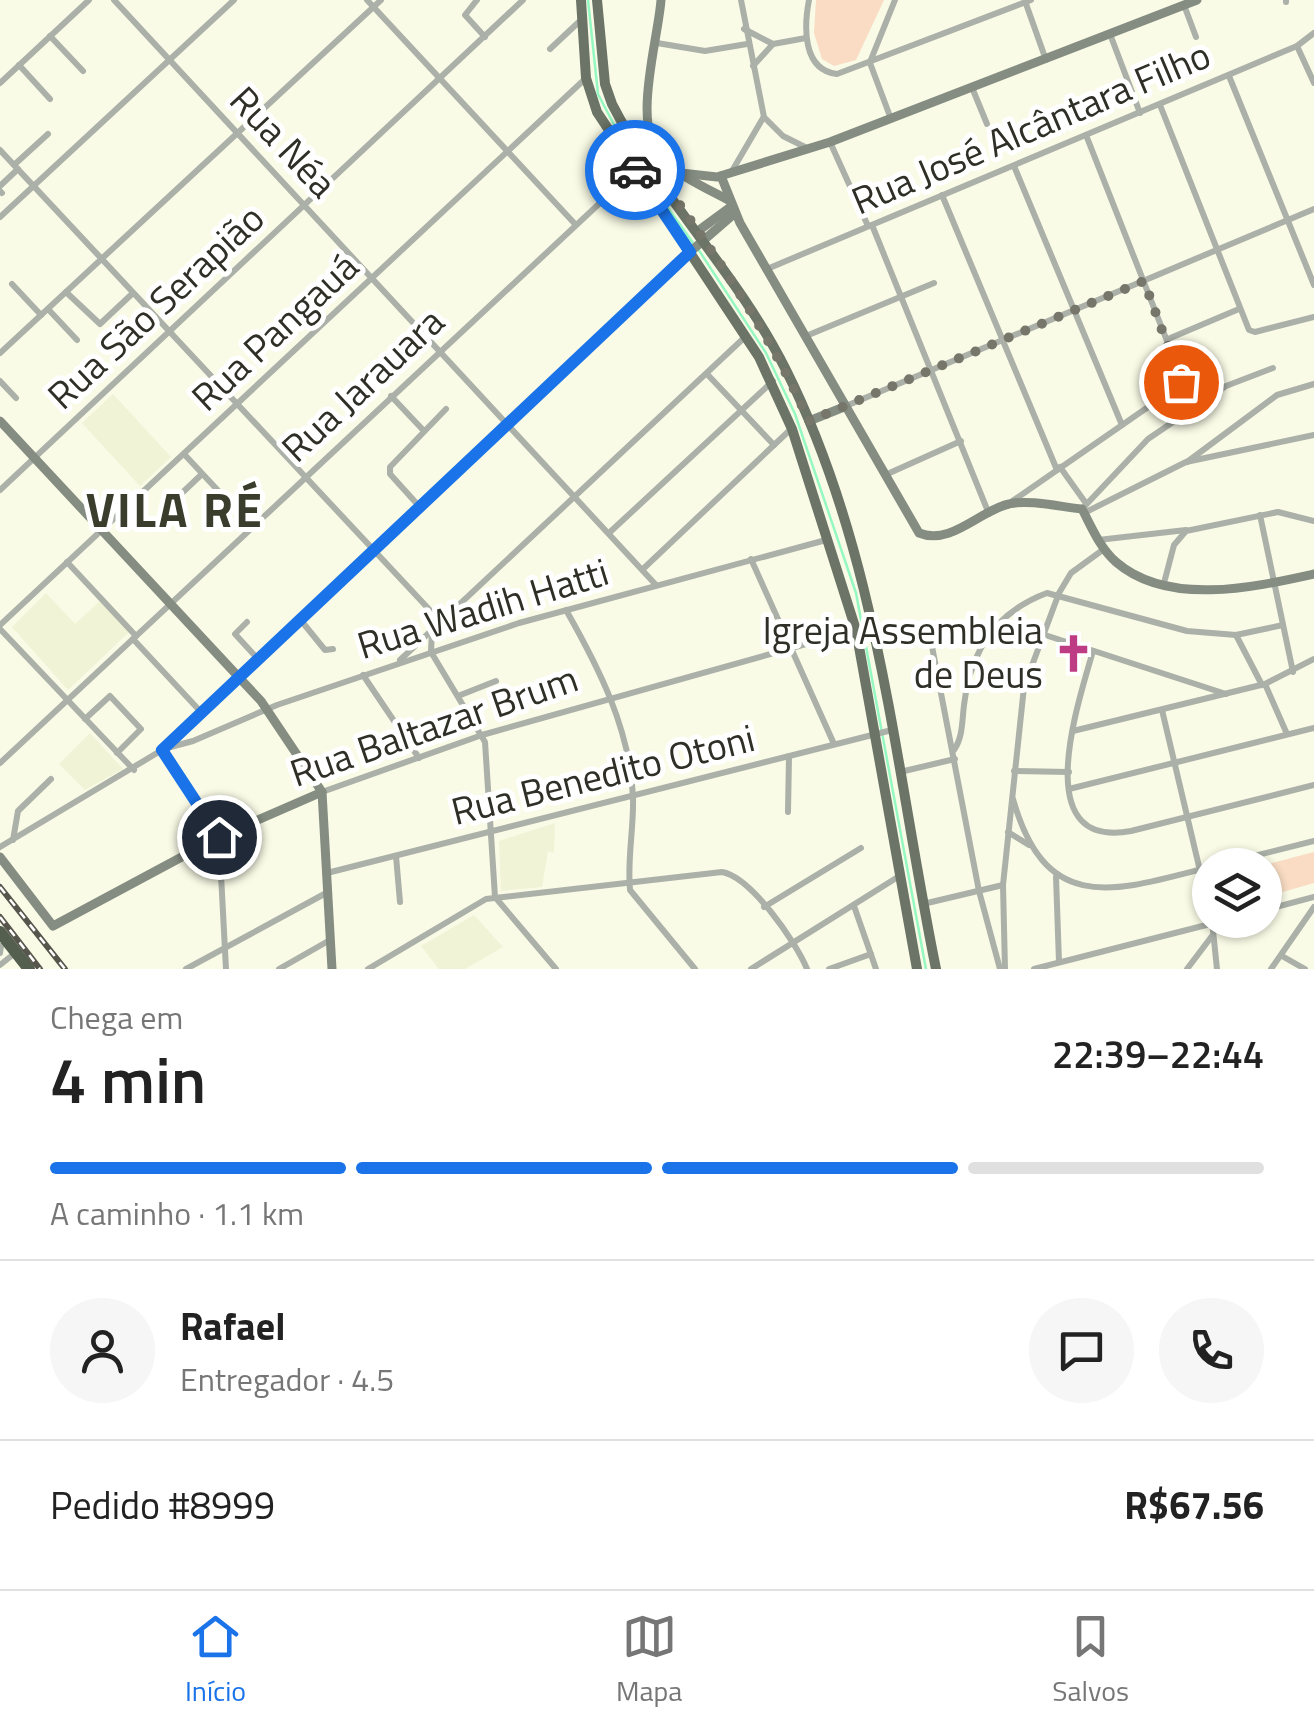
<!DOCTYPE html>
<html lang="pt">
<head>
<meta charset="utf-8">
<style>
  :root { --surface:#fff; --page:#f6f6f6; --text:#222; --muted:#767676; --line:#e0e0e0; --accent:#1a73e8 }
  body { margin:0; font-family:"Titillium Web",sans-serif; background:var(--page); color:var(--text); height:100vh; display:flex; flex-direction:column; font-size:38px; white-space:nowrap }
  * { box-sizing:border-box; margin:0 }
  p { font-size:32px; color:var(--muted) }
  .icon { flex:none; width:55px; height:55px; fill:none; stroke:currentColor; stroke-width:2; stroke-linecap:round; stroke-linejoin:round }
  .map { position:relative; height:969px; overflow:hidden }
  .panel { display:flex; flex-direction:column; background:var(--surface); flex:1 }
  .panel>* { flex:none }
  .controls { position:absolute; left:1192px; top:848px; display:grid; gap:20px }
  .controls a { display:grid; place-items:center; width:90px; height:90px; border-radius:50%; background:var(--surface); box-shadow:0 2px 8px #0004; font-size:50px }
  .pin { position:absolute; display:grid; place-items:center; width:85px; height:85px; color:#fff; margin:-42px; border:5px solid #fff; border-radius:50%; box-shadow:0 2px 10px #0007 }
  .courier { position:absolute; display:grid; place-items:center; width:100px; height:100px; margin:-50px; border:8px solid #1a73e8; border-radius:50%; background:#fff; color:#222; box-shadow:0 2px 12px #0007 }
  .head em { font-style:normal; font-weight:600 }
  .head div { display:flex; flex-direction:column-reverse }
  .head { display:flex; align-items:center; justify-content:space-between; height:170px; padding:0 50px }
  h1 { font-size:65px; font-weight:600; line-height:75px }
  .bar { display:grid; grid-template-columns:repeat(4,1fr); gap:15px 10px; align-content:center; height:120px; padding:0 50px }
  .bar i { height:12px; border-radius:8px; background:var(--line) }
  .bar .on { background:var(--accent) }
  .bar p { grid-column:span 4 }
  .line { display:flex; align-items:center; gap:25px; padding:0 50px; border-top:2px solid var(--line) }
  .line div { flex:1 }
  .round { display:grid; place-items:center; flex:none; width:105px; height:105px; border-radius:52px; background:var(--page) }
  .dock { display:flex; justify-content:space-around; align-items:center; height:140px; border-top:2px solid var(--line); background:var(--surface); font-size:28px; color:var(--muted) }
  .dock a { display:grid; justify-items:center; gap:5px }
  .dock .on { color:var(--accent) }
  .map>svg:first-child { display:block }
  .built { fill:#f1f3d6 }
  .green { fill:#f9dcc3 }
  .lines { fill:none; stroke-linecap:round; stroke-linejoin:round }
  .stream { stroke:#95f8c2; stroke-width:2.5 }
  .street { stroke:#abb0a8; stroke-width:6 }
  .secondary { stroke:#858d82; stroke-width:9 }
  .primary { stroke:#6b7466; stroke-width:10 }
  .highway { stroke:#545f4f; stroke-width:12 }
  .rail-casing { stroke:#56564c; stroke-width:6 }
  .rail { stroke:#fff; stroke-width:2.5; stroke-dasharray:8; stroke-linecap:butt }
  .done { stroke:#76766a; stroke-width:10; stroke-dasharray:0 18 }
  .route { stroke:#1a73e8; stroke-width:12 }
  .labels { text-anchor:middle; stroke-width:10; stroke-linejoin:round; paint-order:stroke }
  .street-label { font-size:38px; fill:#2f2f27; stroke:#fff }
  .poi-label { font-size:38px; fill:#2f2f27; stroke:#fff; text-anchor:end }
  .district-label { font-size:48px; font-weight:bold; letter-spacing:2.5px; fill:#3b3d2c; stroke:#fff }
</style>
</head>
<body>
<div class="map">
<svg width="1314" height="969" viewBox="0 0 1314 969">
  <rect width="100%" height="100%" fill="#f9fbe6"/>
  <g class="built">
    <polygon points="113,394 171,457 140,486 82,423"/>
    <polygon points="46,593 75,624 100,601 129,632 68,690 12,627"/>
    <polygon points="90,733 123,769 85,790 59,764"/>
    <polygon points="555,823 554,853 548,851 542,887 501,891 499,841"/>
    <polygon points="474,915 503,947 465,969 439,969 421,946"/>
  </g>
  <g class="green">
    <polygon points="816,0 884,0 856,60 834,66 822,59 814,33"/>
    <polygon points="1314,852 1314,883 1272,895 1264,865"/>
  </g>
  <g class="lines">
    <g class="stream">
      <polyline points="588,0 598,94 622,140"/>
      <polyline points="651,184 693,243"/>
      <polyline points="698,249 766,353 795,414 856,593 926,969"/>
    </g>
    <g class="street">
      <polyline points="114,0 656,585"/>
      <polyline points="367,0 575,224"/>
      <polyline points="477,0 465,15 485,37"/>
      <polyline points="741,0 764,117 783,136 807,148"/>
      <path d="M809,0C804,26 802,70 837,74L1031,0"/>
      <polyline points="1286,0 1286,2"/>
      <polyline points="1025,1 1046,60"/>
      <polyline points="1184,5 1196,37"/>
      <polyline points="744,29 773,44"/>
      <polyline points="1110,34 1140,113"/>
      <polyline points="50,36 83,71"/>
      <polyline points="657,43 705,51 747,44"/>
      <polyline points="1297,46 1314,83"/>
      <polyline points="550,49 582,19"/>
      <polyline points="870,62 895,0"/>
      <polyline points="870,63 891,119"/>
      <polyline points="19,65 50,99"/>
      <polyline points="753,66 773,44 806,38"/>
      <polyline points="1229,76 1314,285"/>
      <polyline points="0,83 89,0"/>
      <polyline points="973,90 987,124"/>
      <polyline points="1160,105 1249,330 1255,332 1314,317"/>
      <polyline points="830,142 868,226"/>
      <polyline points="0,150 440,621"/>
      <polyline points="14,165 48,134"/>
      <polyline points="1014,166 1122,425"/>
      <polyline points="732,171 763,118"/>
      <polyline points="0,186 18,169"/>
      <polyline points="0,191 2,193"/>
      <polyline points="942,195 1057,470"/>
      <polyline points="0,217 234,0"/>
      <polyline points="872,225 989,514"/>
      <polyline points="767,269 1297,46 1314,33"/>
      <polyline points="12,284 41,315"/>
      <polyline points="66,292 100,324 133,293"/>
      <polyline points="48,309 77,340"/>
      <polyline points="806,336 934,283"/>
      <polyline points="1168,339 1239,309"/>
      <polyline points="0,353 381,0"/>
      <polyline points="707,374 774,445"/>
      <polyline points="0,381 16,398"/>
      <polyline points="391,396 424,431"/>
      <polyline points="846,406 1314,209"/>
      <polyline points="184,454 252,527"/>
      <polyline points="1187,462 1277,395 1314,384"/>
      <polyline points="1060,467 1085,502"/>
      <polyline points="885,475 961,441"/>
      <polyline points="0,490 523,0"/>
      <polyline points="1011,502 1174,389 1182,379 1086,135"/>
      <polyline points="418,505 390,474 390,467 446,409"/>
      <polyline points="1082,509 1148,439 1226,386 1273,368"/>
      <polyline points="162,512 202,474"/>
      <polyline points="1084,513 1186,462 1314,435"/>
      <polyline points="1260,515 1293,672"/>
      <polyline points="609,533 773,381"/>
      <polyline points="1098,540 1186,530"/>
      <polyline points="751,559 834,744"/>
      <polyline points="67,562 136,636"/>
      <polyline points="643,569 791,429"/>
      <polyline points="1164,583 1174,545 1186,531 1278,512 1314,521"/>
      <path d="M566,610C599,668 630,729 633,797C634,828 627,859 630,890L695,969"/>
      <polyline points="299,618 325,650 333,649"/>
      <polyline points="247,622 235,634 257,658"/>
      <polyline points="0,625 585,79"/>
      <polyline points="0,629 134,770"/>
      <polyline points="432,630 431,652 485,742 495,897 556,969"/>
      <polyline points="1042,634 1226,694"/>
      <polyline points="1236,635 1262,685"/>
      <polyline points="930,636 979,891 1000,969"/>
      <polyline points="133,639 200,711"/>
      <path d="M1093,651C1078,704 1028,850 1131,831L1314,785"/>
      <polyline points="400,660 745,337"/>
      <polyline points="363,675 419,758"/>
      <polyline points="1265,684 1287,734"/>
      <polyline points="458,696 496,681"/>
      <polyline points="1162,710 1210,913"/>
      <polyline points="85,719 110,696 141,729 117,753"/>
      <polyline points="1073,731 1265,684 1314,659"/>
      <polyline points="163,749 193,741 277,705 519,623 826,540"/>
      <polyline points="162,750 219,837 226,969"/>
      <path d="M954,750C963,737 962,721 964,705C970,652 996,612 1047,593L1187,631L1236,635L1283,625"/>
      <polyline points="0,763 646,160"/>
      <polyline points="1014,771 1069,772"/>
      <polyline points="900,772 955,759"/>
      <polyline points="1069,789 1314,728"/>
      <polyline points="322,792 482,735 856,630"/>
      <path d="M1013,799C1046,917 1116,891 1210,867"/>
      <polyline points="788,812 789,756"/>
      <polyline points="1008,832 1029,845"/>
      <polyline points="13,840 18,811 51,779"/>
      <polyline points="0,847 162,750 689,253"/>
      <polyline points="396,856 400,902"/>
      <polyline points="1218,865 1314,841"/>
      <polyline points="327,873 892,730"/>
      <polyline points="1056,877 1059,962"/>
      <polyline points="923,904 1003,885"/>
      <polyline points="854,906 876,969"/>
      <polyline points="764,907 861,848"/>
      <polyline points="1265,910 1314,897"/>
      <polyline points="1212,921 1217,969"/>
      <polyline points="0,953 1,946"/>
      <polyline points="1282,956 1305,969"/>
      <polyline points="0,965 10,957"/>
      <polyline points="186,969 328,892"/>
      <polyline points="279,969 330,940"/>
      <path d="M368,969L486,899L722,872C751,877 796,942 807,969"/>
      <polyline points="751,969 901,875"/>
      <polyline points="829,969 871,954"/>
      <polyline points="1005,969 1003,885 1024,687 1059,593 1071,573 1104,549"/>
      <polyline points="1034,969 1226,920"/>
      <polyline points="1187,969 1212,936"/>
      <polyline points="1271,969 1314,907"/>
    </g>
    <g class="secondary">
      <path d="M661,0C658,42 630,128 663,160C681,177 708,189 730,201"/>
      <polyline points="681,173 717,177 830,142 1197,0"/>
      <path d="M721,176L740,223L919,533C951,546 980,510 1009,504C1029,499 1061,507 1082,509C1092,528 1100,548 1116,562C1168,607 1255,587 1314,574"/>
      <polyline points="698,231 732,206"/>
      <polyline points="690,252 735,213"/>
      <polyline points="0,421 261,701 322,792 332,969"/>
      <polyline points="809,421 844,407"/>
      <polyline points="0,857 53,926 219,837 322,792"/>
    </g>
    <g class="primary">
      <polyline points="581,0 586,78 597,112 759,357 792,429 856,630 917,969"/>
      <path d="M597,0L605,84L612,104C660,198 739,275 786,370C879,556 895,768 936,969"/>
    </g>
    <polyline class="highway" points="0,932 29,969"/>
    <defs>
      <g id="rail">
        <polyline points="0,887 65,969"/>
        <polyline points="0,917 40,969"/>
      </g>
    </defs>
    <use href="#rail" class="rail-casing"/>
    <use href="#rail" class="rail"/>
  </g>
  <g class="lines">
    <path class="done" d="M635,170L648,160C707,243 767,327 809,421L1144,281L1181,382"/>
    <polyline class="route" points="219,837 162,750 690,252 635,170"/>
  </g>
  <defs>
    <symbol id="church-bare" viewBox="-9 -9 18 18"><path d="M-1.2-6h2.4v3.5h3.3v2.4h-3.3V6h-2.4V-.1h-3.3v-2.4h3.3Z" fill="#be3c84" stroke="#fff" stroke-width="2.5" paint-order="stroke"/></symbol>
  </defs>
  <g fill-rule="evenodd">
    <use href="#church-bare" x="1046" y="626" width="55" height="55"/>
  </g>
  <g class="labels">
    <g class="street-label">
      <text transform="translate(1031 128) rotate(-23)" y="13">Rua José Alcântara Filho</text>
      <text transform="translate(283 142) rotate(47)" y="13">Rua Néa</text>
      <text transform="translate(156 307) rotate(-43)" y="13">Rua São Serapião</text>
      <text transform="translate(275 332) rotate(-43)" y="13">Rua Pangauá</text>
      <text transform="translate(363 385) rotate(-43)" y="13">Rua Jarauara</text>
      <text transform="translate(483 609) rotate(-17)" y="13">Rua Wadih Hatti</text>
      <text transform="translate(434 726) rotate(-19)" y="13">Rua Baltazar Brum</text>
      <text transform="translate(603 775) rotate(-14)" y="13">Rua Benedito Otoni</text>
    </g>
    <g class="poi-label">
      <text x="1043" y="644">Igreja Assembleia<tspan x="1043" dy="44">de Deus</tspan></text>
    </g>
    <g class="district-label">
      <text x="175" y="527">VILA RÉ</text>
    </g>
  </g>
</svg>
<div class="controls">
<a><svg class="icon" aria-label="layers" viewBox="0 0 24 24"><path d="M12 4l9 5-9 5-9-5zM3 14l9 5 9-5"/></svg></a>
</div>
<div class="pin" style="left:1181px;top:382px;background:#ea580c"><svg class="icon" aria-label="bag" viewBox="0 0 24 24"><path d="M5 8h14l-1 12H6zM9 8a3 3 0 0 1 6 0"/></svg></div>
<div class="pin" style="left:219px;top:837px;background:#1f2937"><svg class="icon" aria-label="home" viewBox="0 0 24 24"><path d="M3 11l9-7 9 7M6 9v11h12V9"/></svg></div>
<div class="courier" style="left:635px;top:170px"><svg class="icon" aria-label="car" viewBox="0 0 24 24"><path d="M5 17H2v-5l4-1 3-4h7l3 4 3 1v5h-3M9 17h6M6 11h13"/><circle cx="7" cy="17" r="2"/><circle cx="17" cy="17" r="2"/></svg></div>
</div>
<section class="panel">
<div class="head"><div><h1>4 min</h1><p>Chega em</p></div><em>22:39–22:44</em></div>
<div class="bar"><i class="on"></i><i class="on"></i><i class="on"></i><i></i><p>A caminho · 1.1 km</p></div>
<div class="line" style="height:180px"><a class="round"><svg class="icon" aria-label="person" viewBox="0 0 24 24"><circle cx="12" cy="8" r="4"/><path d="M4 21q1-7 8-7t8 7"/></svg></a><div><b>Rafael</b><p>Entregador · 4.5</p></div><a class="round"><svg class="icon" aria-label="chat" viewBox="0 0 24 24"><path d="M4 5h16v11H9l-5 4z"/></svg></a><a class="round"><svg class="icon" aria-label="phone" viewBox="0 0 24 24"><path d="M5 4h4l2 5-3 2q2 4 5 5l2-3 5 2v4C11 20 4 13 5 4z"/></svg></a></div>
<div class="line" style="height:130px"><div>Pedido #8999</div><b>R$67.56</b></div>
</section>
<nav class="dock">
<a class="on"><svg class="icon" aria-label="home" viewBox="0 0 24 24"><path d="M3 11l9-7 9 7M6 9v11h12V9"/></svg>Início</a>
<a><svg class="icon" aria-label="map" viewBox="0 0 24 24"><path d="M3 6l6-2 6 2 6-2v14l-6 2-6-2-6 2zM9 4v14M15 6v14"/></svg>Mapa</a>
<a><svg class="icon" aria-label="saved" viewBox="0 0 24 24"><path d="M7 4h10v16l-5-4-5 4z"/></svg>Salvos</a>
</nav>
</body>
</html>
